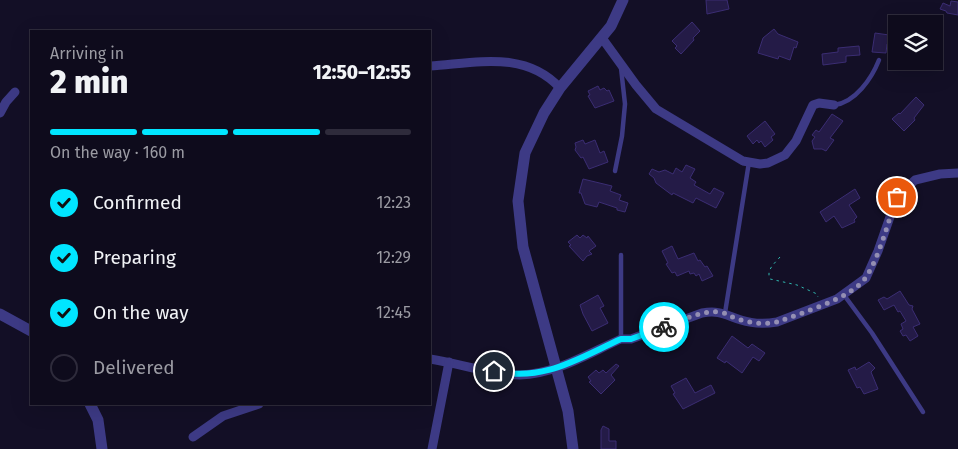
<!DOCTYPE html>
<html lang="en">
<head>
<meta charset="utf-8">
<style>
  :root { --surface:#0e0b1c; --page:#1c1929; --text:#f1f3f6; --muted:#9b9ba3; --line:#2e2b3b; --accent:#00e5ff }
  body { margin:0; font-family:"Fira Sans",sans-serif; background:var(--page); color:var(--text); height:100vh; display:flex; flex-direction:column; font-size:19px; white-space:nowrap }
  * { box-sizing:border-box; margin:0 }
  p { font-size:16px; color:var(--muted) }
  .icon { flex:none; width:28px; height:28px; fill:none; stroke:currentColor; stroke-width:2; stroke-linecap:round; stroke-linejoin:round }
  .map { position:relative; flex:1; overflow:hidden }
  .side { position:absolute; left:30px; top:30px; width:401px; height:375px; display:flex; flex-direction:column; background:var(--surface); border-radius:0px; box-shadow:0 5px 20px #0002,0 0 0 1px var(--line) }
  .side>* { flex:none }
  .fabs { position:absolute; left:888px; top:15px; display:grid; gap:10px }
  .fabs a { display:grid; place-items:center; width:55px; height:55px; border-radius:0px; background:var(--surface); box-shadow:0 5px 20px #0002,0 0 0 1px var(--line); font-size:25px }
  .pin { position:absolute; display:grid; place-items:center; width:42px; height:42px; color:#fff; margin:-21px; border:2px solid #fff; border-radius:50%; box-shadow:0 1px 5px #0007 }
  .courier { position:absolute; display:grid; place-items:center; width:50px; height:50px; margin:-25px; border:4px solid #00e5ff; border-radius:50%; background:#fff; color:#222; box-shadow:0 1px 6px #0007 }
  .summary em { font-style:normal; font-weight:800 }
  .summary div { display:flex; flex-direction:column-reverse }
  .summary { display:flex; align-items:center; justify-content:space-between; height:85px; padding:0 20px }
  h1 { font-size:32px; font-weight:800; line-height:38px }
  .bar { display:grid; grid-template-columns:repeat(4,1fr); gap:8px 5px; align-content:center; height:60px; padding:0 20px }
  .bar i { height:6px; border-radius:4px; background:var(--line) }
  .bar .active { background:var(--accent) }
  .bar p { grid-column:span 4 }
  ol { padding:0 20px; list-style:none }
  li { display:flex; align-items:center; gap:15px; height:55px }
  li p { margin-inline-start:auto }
  li .icon { padding:5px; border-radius:50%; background:var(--accent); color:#111; stroke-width:4 }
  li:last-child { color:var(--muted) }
  li i { width:28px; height:28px; border:2px solid var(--line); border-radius:50% }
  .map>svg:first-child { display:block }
  .building { fill:#241b47; stroke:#3b2d73 }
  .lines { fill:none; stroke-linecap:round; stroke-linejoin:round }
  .path { stroke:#2fb8b0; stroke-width:1; stroke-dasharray:2.5 4; stroke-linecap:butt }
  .service { stroke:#3d3a85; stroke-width:4.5 }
  .minor { stroke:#3d3a85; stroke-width:9 }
  .tertiary { stroke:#3d3a85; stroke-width:11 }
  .done { stroke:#948fb3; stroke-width:5; stroke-dasharray:0 9 }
  .route { stroke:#00e5ff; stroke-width:6 }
</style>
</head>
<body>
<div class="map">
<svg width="958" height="449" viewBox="0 0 958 449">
  <rect width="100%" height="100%" fill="#130f26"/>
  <g class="building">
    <polygon points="706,0 727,0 729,9 707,14"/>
    <polygon points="951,1 958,2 958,15 947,13 946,11 940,9 943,3 950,6"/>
    <polygon points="692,22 700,31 693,38 694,40 681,54 675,48 677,46 672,41"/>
    <polygon points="774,29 778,34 798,42 796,48 794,47 790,60 779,56 778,59 758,53 763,38"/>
    <polygon points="875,33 896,36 896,45 887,44 886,53 872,52"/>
    <polygon points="859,46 860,55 846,56 846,62 823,65 822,54 838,52 838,48"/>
    <polygon points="598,86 600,90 604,88 607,91 609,90 614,101 595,108 588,96 590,95 588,91"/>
    <polygon points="916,97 924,105 914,118 915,120 904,131 892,119 899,113 900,114"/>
    <polygon points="832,114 843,121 830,138 834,140 826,151 822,149 814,149 812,141 815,137 812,135 816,130 819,132"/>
    <polygon points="765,121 775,134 771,137 773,140 765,147 761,141 759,143 757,140 753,144 747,136"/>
    <polygon points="583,140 585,144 595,140 600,153 604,151 608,162 589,169 583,157 581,158 575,150 576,147 575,143"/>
    <polygon points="686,165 695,169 690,178 696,182 694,185 710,194 714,188 724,193 716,208 696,198 693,203 673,193 672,195 656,183 654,178 649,174 652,169 659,172 665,170 673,174 676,168 682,172"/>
    <polygon points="583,179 612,186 610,191 621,195 619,200 628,203 625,212 617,210 617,208 599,202 597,207 585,204 581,193 579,193"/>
    <polygon points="855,189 860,198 849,205 857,217 854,220 855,222 842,228 834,216 826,222 820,212"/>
    <polygon points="577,235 580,238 583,235 587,238 588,236 596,246 589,251 592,254 587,256 583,261 569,246 571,245 568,242"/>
    <polygon points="672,246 678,259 694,253 698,261 700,260 705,267 707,266 713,276 702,281 699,274 696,276 694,273 690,274 689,271 677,276 675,272 672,273 666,264 668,263 662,251"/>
    <polygon points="900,291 909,305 913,306 912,309 920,324 913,327 918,336 910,341 906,335 903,336 900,331 903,329 901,324 906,321 900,311 898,312 894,305 884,310 878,300 884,297 887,299"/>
    <polygon points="598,295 604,306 600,308 608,323 592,331 583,314 580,305"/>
    <polygon points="732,336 748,348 752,344 765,353 759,361 753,357 742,373 726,361 725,363 717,358"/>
    <polygon points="869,362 875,368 871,372 878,389 864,394 860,387 857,388 848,370 855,367 856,370"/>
    <polygon points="616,364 619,366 611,375 615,380 601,394 589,382 591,381 588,377 596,370 599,373 603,370 606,373"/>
    <polygon points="686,378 695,393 711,385 715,393 683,409 673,394 675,393 671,386"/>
    <polygon points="603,426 609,429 609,441 616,441 616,449 601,449 601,430"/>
  </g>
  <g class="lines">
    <path class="path" d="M780,257C774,264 766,270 770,279L797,285L817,294L818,297"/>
    <g class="service">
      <path d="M834,105C855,103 872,78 879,60"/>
      <polyline points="615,171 622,136 625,104 621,68"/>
      <polyline points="621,255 621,339"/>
      <polyline points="844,295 872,333 923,412"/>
      <polyline points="725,313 749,162"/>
    </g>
    <g class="minor">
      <polyline points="602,38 636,85 656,109 743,161 760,164 768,163 785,155 796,141 813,105 819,103 834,105"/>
      <path d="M430,66C476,63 525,50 560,88"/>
      <polyline points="0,113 6,102 15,92"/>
      <path d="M430,359C457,363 494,375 520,375C556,374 589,353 621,339H631L702,313C720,310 725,315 741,320C753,324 765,324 777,322L837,299L866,278L878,251L897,197L915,180L940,174L958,173"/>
      <polyline points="193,437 223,416 259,404"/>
      <polyline points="432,449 449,362"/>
    </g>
    <g class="tertiary">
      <polyline points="0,314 31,331"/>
      <polyline points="90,404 98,420 102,449"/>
      <polyline points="573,449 568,411 523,247 518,201 525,153 544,113 560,88 611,26 623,0"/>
    </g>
  </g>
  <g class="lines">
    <path class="done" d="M664,327C681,321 701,310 720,312C726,313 730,316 735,318C749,323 763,325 777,322C801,313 853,298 866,277C880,256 888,221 897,197"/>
    <path class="route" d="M494,371C544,382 577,359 621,339H631L664,327"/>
  </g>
</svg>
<div class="fabs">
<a><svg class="icon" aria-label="layers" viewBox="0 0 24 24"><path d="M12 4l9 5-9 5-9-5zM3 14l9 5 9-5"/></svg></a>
</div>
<div class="pin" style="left:897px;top:197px;background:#ea580c"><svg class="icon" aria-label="bag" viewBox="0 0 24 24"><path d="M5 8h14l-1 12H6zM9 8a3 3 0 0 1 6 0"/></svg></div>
<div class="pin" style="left:494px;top:371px;background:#1f2937"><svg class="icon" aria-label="home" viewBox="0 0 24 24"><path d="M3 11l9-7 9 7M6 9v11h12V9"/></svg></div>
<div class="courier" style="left:664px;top:327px"><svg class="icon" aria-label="bike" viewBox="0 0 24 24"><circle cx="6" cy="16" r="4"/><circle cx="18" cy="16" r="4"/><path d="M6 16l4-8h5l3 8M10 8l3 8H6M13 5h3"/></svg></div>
<section class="side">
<div class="summary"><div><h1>2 min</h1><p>Arriving in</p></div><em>12:50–12:55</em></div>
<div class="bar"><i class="active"></i><i class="active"></i><i class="active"></i><i></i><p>On the way · 160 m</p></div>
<ol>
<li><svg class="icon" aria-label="check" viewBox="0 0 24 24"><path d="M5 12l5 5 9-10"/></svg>Confirmed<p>12:23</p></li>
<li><svg class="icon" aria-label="check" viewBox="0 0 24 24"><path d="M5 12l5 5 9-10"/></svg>Preparing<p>12:29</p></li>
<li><svg class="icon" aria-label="check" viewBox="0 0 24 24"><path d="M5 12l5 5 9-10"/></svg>On the way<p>12:45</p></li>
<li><i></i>Delivered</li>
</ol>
</section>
</div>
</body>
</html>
